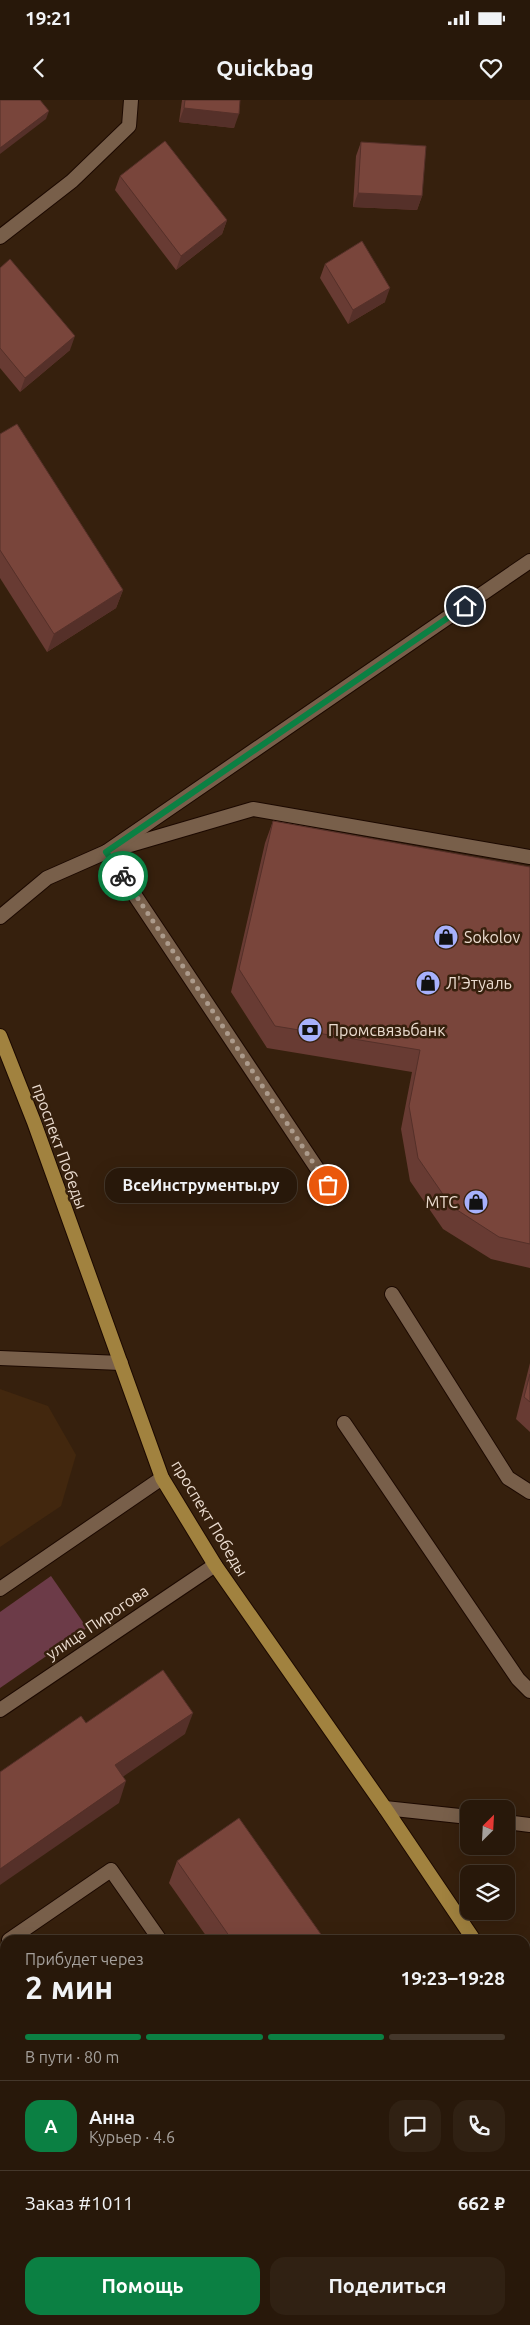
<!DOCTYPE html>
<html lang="ru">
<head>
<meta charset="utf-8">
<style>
  :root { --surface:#28180a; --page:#302113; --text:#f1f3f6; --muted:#a5a09c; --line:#44372b; --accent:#0b8043 }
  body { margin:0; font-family:Ubuntu,sans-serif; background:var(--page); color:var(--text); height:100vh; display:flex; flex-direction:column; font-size:19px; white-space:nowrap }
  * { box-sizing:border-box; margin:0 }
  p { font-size:16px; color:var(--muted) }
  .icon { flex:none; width:28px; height:28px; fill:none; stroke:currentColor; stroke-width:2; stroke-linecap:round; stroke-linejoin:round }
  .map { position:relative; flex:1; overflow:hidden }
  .side { position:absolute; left:0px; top:1835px; width:530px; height:390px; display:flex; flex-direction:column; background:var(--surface); border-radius:15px 15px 0 0; box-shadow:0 5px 20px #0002,0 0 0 1px var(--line) }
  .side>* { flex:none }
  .needle { width:32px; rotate:24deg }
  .buttons { position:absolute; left:460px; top:1700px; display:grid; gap:10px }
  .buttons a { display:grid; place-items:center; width:55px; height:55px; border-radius:10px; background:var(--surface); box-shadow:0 5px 20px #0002,0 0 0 1px var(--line); font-size:25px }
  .pin { position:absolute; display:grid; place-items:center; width:42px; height:42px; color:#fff; margin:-21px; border:2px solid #fff; border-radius:50%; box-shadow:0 1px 5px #0007 }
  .courier { position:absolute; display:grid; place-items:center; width:50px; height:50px; margin:-25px; border:4px solid #0b8043; border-radius:50%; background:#fff; color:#222; box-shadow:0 1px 6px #0007 }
  .bubble { position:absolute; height:35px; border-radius:15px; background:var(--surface); box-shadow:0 5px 20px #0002,0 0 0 1px var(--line); font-size:16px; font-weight:700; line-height:35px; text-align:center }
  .headline em { font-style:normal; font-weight:700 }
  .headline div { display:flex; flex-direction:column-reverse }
  .headline { display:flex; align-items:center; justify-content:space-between; height:85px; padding:0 25px }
  h1 { font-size:32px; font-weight:700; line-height:38px }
  .bar { display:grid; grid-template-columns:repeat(4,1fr); gap:8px 5px; align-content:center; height:60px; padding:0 25px }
  .bar i { height:6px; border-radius:4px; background:var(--line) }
  .bar .on { background:var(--accent) }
  .bar p { grid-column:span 4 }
  .line { display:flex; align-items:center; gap:12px; padding:0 25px; border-top:1px solid var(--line) }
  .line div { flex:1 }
  .round { display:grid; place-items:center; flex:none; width:52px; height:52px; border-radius:15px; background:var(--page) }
  .action { display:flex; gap:10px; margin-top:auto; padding:10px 25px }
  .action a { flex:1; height:58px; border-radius:15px; background:var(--accent); color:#fff; font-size:20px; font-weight:700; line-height:58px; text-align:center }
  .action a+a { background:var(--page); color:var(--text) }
  .status { display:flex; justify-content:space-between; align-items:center; height:35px; padding:0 25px; background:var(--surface); direction:ltr }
  .status svg { height:14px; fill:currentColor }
  header { display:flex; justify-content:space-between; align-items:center; height:65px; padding:0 25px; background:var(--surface); font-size:22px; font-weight:700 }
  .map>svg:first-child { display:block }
  .built { fill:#42270e }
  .green { fill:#6c3b48 }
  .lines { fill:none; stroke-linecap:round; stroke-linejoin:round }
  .service-casing { stroke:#1c0900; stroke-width:16 }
  .minor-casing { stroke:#1c0900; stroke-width:16 }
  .primary-casing { stroke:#1c0900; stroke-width:16 }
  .service { stroke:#785f4a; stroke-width:14 }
  .minor { stroke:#785f4a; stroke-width:14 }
  .primary { stroke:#a1823f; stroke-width:14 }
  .wall { fill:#683b33 }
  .shaded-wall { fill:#553029 }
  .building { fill:#79453b; stroke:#553029 }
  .done { stroke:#ac9b8c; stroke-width:5; stroke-dasharray:0 9 }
  .route { stroke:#0b8043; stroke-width:6 }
  .labels { text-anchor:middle; stroke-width:5; stroke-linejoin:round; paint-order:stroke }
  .poi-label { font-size:16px; fill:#ecddd1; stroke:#36200d; text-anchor:start }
  .street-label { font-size:16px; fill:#ecddd1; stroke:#36200d }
</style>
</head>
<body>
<div class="status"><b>19:21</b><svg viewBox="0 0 49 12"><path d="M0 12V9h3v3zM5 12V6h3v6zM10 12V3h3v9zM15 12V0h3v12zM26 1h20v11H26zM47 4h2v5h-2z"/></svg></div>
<header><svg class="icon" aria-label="back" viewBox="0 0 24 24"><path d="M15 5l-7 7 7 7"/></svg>Quickbag<svg class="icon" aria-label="heart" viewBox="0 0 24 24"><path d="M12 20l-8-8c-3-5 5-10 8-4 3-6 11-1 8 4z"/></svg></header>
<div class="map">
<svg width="530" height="2225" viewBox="0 0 530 2225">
  <rect width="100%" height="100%" fill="#36200d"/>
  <polygon class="built" points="0,1289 48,1306 76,1355 61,1406 0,1447"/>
  <polygon class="green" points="51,1476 87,1528 0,1588 0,1512"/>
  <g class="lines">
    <defs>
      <g id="service">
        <polyline points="0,817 47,778 106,752 253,709 530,757"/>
        <polyline points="328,1085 106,752 530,461"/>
        <polyline points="392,1194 508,1378 530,1392"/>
        <polyline points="344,1323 518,1579 530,1591"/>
        <polyline points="9,1840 111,1770 160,1840"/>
        <polyline points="525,2075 530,2072"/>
        <polyline points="425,2220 429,2225"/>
        <polyline points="164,2225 171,2220"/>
      </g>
      <g id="minor">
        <polyline points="0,137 72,81 129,26 131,0"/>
        <polyline points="0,1258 121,1263"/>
        <polyline points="0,1489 162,1378"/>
        <polyline points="0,1610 215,1465"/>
        <polyline points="385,1708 469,1717"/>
        <polyline points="506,1722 530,1725"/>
        <polyline points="525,1866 530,1862"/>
      </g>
      <g id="primary">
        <polyline points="0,936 34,1022 162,1378 215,1465 385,1708 474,1840"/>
        <polyline points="525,1916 530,1923"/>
      </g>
    </defs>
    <use href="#service" class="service-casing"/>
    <use href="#minor" class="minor-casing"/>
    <use href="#primary" class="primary-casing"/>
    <use href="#service" class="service"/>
    <use href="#minor" class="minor"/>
    <use href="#primary" class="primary"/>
  </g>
  <g class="wall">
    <polygon points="182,0 240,0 234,28 179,22"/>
    <polygon points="361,42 422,96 417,110 353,107 356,56"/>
    <polygon points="120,76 227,120 222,134 176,170 115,90"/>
    <polygon points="325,164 385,202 348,224 320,178"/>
    <polygon points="0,168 70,250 20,292 0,268"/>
    <polygon points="0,334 123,490 116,508 47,552 0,478"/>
    <polygon points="273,721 530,767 530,1168 491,1159 443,1129 410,1081 401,1029 412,972 267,948 231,892 265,743"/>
    <polygon points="530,1263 530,1332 516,1319"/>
    <polygon points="177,1761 325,1840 209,1840 169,1783"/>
  </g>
  <g class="shaded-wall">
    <polygon points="184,8 239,14 234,28 179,22"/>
    <polygon points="49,11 46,19 0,54 0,48"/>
    <polygon points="358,93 422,96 417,110 353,107"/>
    <polygon points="227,120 222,134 176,170 181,156"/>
    <polygon points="390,188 385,202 348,224 353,210"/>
    <polygon points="75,236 70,250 20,292 25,278"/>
    <polygon points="123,490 116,508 47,552 54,534"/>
    <polygon points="193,1613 185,1634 108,1687 115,1665"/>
    <polygon points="126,1681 119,1703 0,1785 0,1769"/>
    <polygon points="336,2220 360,2220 352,2225 329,2225"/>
  </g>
  <g class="building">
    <polygon points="0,0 40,0 49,11 0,48"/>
    <polygon points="185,0 240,0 239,14 184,8"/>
    <polygon points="165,41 227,120 181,156 120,76"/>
    <polygon points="361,42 426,46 422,96 358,93"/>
    <polygon points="362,141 390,188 353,210 325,164"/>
    <polygon points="10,159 75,236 25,278 0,248 0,168"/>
    <polygon points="17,324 123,490 54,534 0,450 0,334"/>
    <polygon points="273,721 530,767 530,1144 499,1137 451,1106 418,1058 409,1006 420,950 275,926 239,869"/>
    <polygon points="530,1274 530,1302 524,1297"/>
    <polygon points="163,1570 193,1613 115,1665 126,1681 0,1769 0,1672 81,1616 86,1623"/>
    <polygon points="239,1718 325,1840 232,1840 177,1761"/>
    <polygon points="204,2220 336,2220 329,2225 197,2225"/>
    <polygon points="526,2221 529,2225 521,2225"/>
  </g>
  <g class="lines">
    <polyline class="done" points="123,776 328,1085"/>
    <polyline class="route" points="123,776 106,752 465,506"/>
  </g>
  <defs>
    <symbol id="shop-disc" viewBox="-11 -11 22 22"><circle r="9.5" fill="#a7b1fc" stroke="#36200d"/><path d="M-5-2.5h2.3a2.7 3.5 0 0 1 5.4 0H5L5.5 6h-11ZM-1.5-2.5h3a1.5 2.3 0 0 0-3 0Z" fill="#111"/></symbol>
    <symbol id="bank-disc" viewBox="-11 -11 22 22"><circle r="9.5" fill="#a7b1fc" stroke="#36200d"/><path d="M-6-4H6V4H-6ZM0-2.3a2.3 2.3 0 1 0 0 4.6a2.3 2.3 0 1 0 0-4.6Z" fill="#111"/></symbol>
  </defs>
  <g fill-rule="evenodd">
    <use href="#shop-disc" x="432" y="823" width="28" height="28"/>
    <use href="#shop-disc" x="414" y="869" width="28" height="28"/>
    <use href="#bank-disc" x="296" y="916" width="28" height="28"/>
    <use href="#shop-disc" x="462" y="1088" width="28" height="28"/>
  </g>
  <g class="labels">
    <g class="poi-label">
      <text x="464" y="843">Sokolov</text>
      <text x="446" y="889">Л'Этуаль</text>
      <text x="328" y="936">Промсвязьбанк</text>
      <text x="458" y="1108" text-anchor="end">МТС</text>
    </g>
    <g class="street-label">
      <text transform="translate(60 1046) rotate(70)" y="6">проспект Победы</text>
      <text transform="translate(210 1418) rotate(59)" y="6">проспект Победы</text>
      <text transform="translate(97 1522) rotate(-34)" y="6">улица Пирогова</text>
    </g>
  </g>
</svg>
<div class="buttons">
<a><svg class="needle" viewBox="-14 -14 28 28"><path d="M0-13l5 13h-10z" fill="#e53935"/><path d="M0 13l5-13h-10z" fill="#a5a09c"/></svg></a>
<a><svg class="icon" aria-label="layers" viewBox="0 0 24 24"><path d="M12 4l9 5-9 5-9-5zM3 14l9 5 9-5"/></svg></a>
</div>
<div class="pin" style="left:328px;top:1085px;background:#ea580c"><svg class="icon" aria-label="bag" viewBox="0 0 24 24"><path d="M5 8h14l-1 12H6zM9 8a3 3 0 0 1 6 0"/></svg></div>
<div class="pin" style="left:465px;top:506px;background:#1f2937"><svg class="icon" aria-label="home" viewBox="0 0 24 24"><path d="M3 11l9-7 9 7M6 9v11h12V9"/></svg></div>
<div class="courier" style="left:123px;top:776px"><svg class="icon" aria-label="bike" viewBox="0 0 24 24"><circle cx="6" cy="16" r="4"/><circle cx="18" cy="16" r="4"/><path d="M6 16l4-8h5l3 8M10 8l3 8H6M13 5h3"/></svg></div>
<div class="bubble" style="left:105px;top:1068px;width:192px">ВсеИнструменты.ру</div>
<section class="side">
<div class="headline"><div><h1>2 мин</h1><p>Прибудет через</p></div><em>19:23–19:28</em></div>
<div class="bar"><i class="on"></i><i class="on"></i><i class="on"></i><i></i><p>В пути · 80 m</p></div>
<div class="line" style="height:90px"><b class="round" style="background:var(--accent);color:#fff">А</b><div><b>Анна</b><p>Курьер · 4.6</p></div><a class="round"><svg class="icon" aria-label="chat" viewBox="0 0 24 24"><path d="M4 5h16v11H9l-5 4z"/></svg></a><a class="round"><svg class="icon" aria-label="phone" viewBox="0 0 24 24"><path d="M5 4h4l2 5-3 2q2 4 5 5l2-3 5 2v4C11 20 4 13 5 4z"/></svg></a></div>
<div class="line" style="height:65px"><div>Заказ #1011</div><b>662 ₽</b></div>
<div class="action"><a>Помощь</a><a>Поделиться</a></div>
</section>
</div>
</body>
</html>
